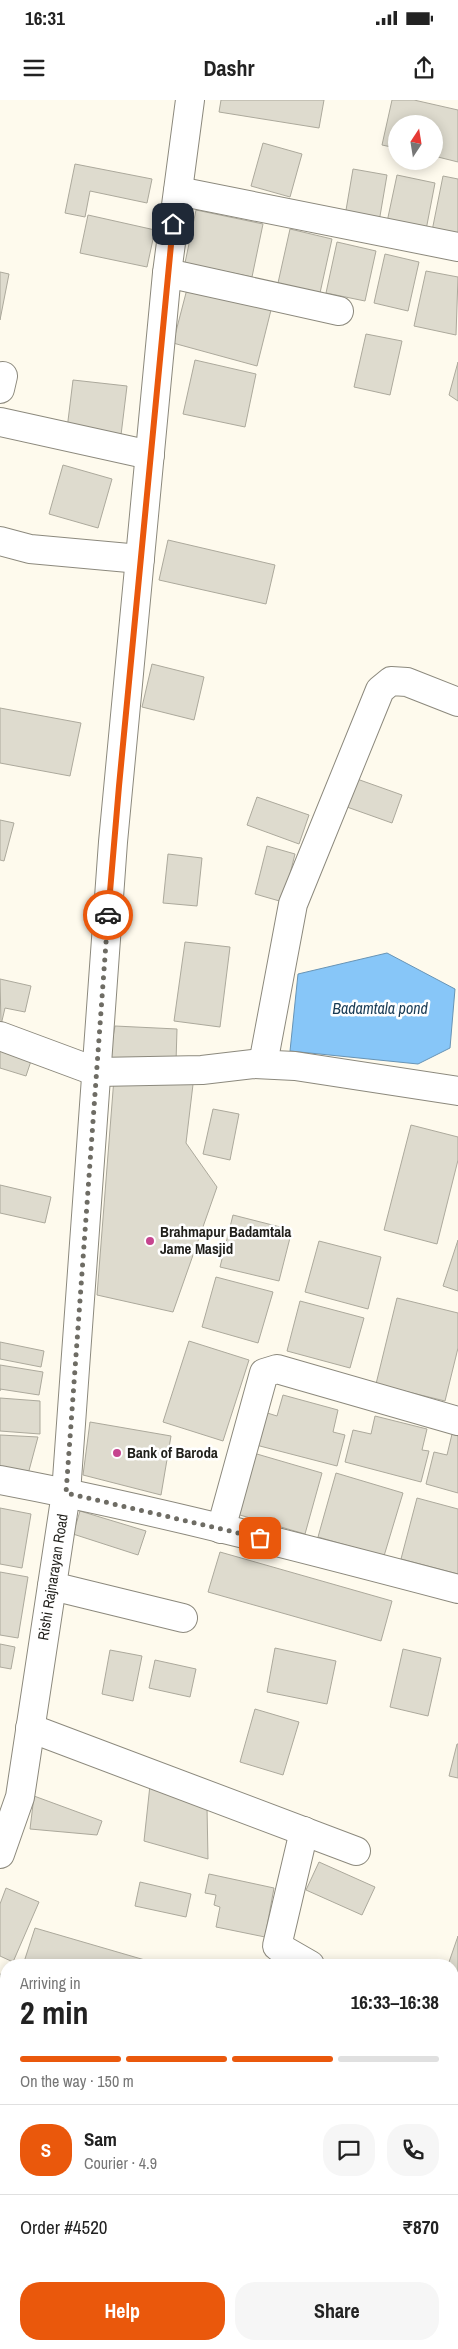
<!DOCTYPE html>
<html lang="en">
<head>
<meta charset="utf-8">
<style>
  :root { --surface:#fff; --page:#f6f6f6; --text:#222; --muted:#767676; --line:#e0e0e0; --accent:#ea580c }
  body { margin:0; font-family:"Archivo Narrow",sans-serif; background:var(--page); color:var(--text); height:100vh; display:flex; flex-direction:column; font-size:19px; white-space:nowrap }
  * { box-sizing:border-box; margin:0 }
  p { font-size:16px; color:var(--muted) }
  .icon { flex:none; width:28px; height:28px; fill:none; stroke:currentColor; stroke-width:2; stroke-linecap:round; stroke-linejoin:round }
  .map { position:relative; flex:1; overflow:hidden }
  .side { position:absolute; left:0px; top:1859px; width:459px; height:391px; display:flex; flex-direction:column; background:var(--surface); border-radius:20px 20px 0 0; box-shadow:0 2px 12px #0003 }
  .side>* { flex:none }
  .needle { width:32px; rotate:12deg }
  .controls { position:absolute; left:388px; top:15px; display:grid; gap:10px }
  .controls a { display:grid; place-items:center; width:55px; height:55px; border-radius:50%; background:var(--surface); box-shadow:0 2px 12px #0003; font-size:25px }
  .pin { position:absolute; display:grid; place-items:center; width:42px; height:42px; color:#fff; margin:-21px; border-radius:10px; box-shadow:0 2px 8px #0006 }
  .courier { position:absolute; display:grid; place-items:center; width:50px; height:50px; margin:-25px; border:4px solid #ea580c; border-radius:50%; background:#fff; color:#222; box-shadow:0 1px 6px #0007 }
  .head em { font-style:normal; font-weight:700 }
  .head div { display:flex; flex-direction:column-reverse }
  .head { display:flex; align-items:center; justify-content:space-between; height:85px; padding:0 20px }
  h1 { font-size:32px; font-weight:700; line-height:38px }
  .bar { display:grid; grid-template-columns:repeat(4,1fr); gap:8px 5px; align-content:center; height:60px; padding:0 20px }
  .bar i { height:6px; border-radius:4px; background:var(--line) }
  .bar .on { background:var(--accent) }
  .bar p { grid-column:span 4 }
  .line { display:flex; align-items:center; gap:12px; padding:0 20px; border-top:1px solid var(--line) }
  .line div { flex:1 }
  .round { display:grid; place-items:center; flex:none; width:52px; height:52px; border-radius:20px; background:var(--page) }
  .cta { display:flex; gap:10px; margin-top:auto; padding:10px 20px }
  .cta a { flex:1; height:58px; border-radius:20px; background:var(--accent); color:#fff; font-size:20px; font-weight:700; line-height:58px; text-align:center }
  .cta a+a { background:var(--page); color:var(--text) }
  .status { display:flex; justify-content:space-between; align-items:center; height:35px; padding:0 25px; background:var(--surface); direction:ltr }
  .status svg { height:14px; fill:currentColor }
  header { display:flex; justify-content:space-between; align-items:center; height:65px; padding:0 20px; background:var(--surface); font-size:22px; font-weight:700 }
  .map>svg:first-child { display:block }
  .water { fill:#87c6f8; stroke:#6894b5 }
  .building { fill:#dedbce; stroke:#aca99c }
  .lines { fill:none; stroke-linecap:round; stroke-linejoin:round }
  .minor-casing { stroke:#8c897d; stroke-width:30 }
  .minor { stroke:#fff; stroke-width:28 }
  .done { stroke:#6e6c64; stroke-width:5; stroke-dasharray:0 9 }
  .route { stroke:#ea580c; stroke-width:6 }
  .poi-dot { fill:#c6458f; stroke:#fff; stroke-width:2 }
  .labels { text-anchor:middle; stroke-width:5; stroke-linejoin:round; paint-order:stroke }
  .poi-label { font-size:15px; font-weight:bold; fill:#201f1a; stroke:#fff; text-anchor:start }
  .street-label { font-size:15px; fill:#201f1a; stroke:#fff }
  .water-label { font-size:16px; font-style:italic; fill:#193b55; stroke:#fff }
</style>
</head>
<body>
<div class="status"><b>16:31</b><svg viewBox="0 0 49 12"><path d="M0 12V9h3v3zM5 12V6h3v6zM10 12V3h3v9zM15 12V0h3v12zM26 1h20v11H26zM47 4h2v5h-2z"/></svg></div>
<header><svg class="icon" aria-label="menu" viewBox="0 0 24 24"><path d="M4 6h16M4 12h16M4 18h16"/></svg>Dashr<svg class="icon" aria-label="share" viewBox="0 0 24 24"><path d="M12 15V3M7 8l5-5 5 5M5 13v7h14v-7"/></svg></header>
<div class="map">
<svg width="458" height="2249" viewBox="0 0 458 2249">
  <rect width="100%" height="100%" fill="#fefaed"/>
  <g class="water">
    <polygon points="387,853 455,889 450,948 418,964 290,951 298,874"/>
    <polygon points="453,1907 458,1909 458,2097 453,2098"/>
  </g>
  <g class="building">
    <polygon points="221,0 324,0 319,28 219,12"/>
    <polygon points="392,0 414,0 458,10 458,62 434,56 434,24 396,24 396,48 382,45"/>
    <polygon points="263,43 302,54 290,97 251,86"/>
    <polygon points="75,64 152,79 147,103 90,91 85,117 65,113"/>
    <polygon points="353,69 387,75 379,122 345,116"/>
    <polygon points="397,75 435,83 426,130 387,122"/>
    <polygon points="443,76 458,79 458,136 432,131"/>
    <polygon points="196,110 263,124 252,177 185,163"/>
    <polygon points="88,115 155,130 147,167 80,153"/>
    <polygon points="290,129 332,139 320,193 278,183"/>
    <polygon points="337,142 376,151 365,201 326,193"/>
    <polygon points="385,154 419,162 408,211 374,203"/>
    <polygon points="426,171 458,177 456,235 414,226"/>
    <polygon points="0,172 9,174 0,220"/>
    <polygon points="187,189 271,210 257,266 173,243"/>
    <polygon points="366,234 402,241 390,295 354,287"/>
    <polygon points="195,260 256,274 245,327 183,314"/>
    <polygon points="458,262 458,301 449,295"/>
    <polygon points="73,280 127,286 121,335 67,329"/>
    <polygon points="63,365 112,379 98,428 49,414"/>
    <polygon points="168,440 275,465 266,504 159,480"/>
    <polygon points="152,564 204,577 194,620 142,607"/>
    <polygon points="0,608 81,623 70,676 0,663"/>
    <polygon points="357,679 402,695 392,723 347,707"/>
    <polygon points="257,697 309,715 299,744 247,725"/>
    <polygon points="0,720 14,723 4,761 0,760"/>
    <polygon points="267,746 295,754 283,802 255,794"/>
    <polygon points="168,754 202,758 197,806 163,803"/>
    <polygon points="185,842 230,847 220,927 174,921"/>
    <polygon points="0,879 31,886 25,912 5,908 1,925"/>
    <polygon points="115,926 177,929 176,962 109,960"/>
    <polygon points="0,950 31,961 26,976 0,968"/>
    <polygon points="194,976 186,1043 217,1087 173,1212 97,1195 114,978"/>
    <polygon points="213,1009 239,1014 230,1060 203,1054"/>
    <polygon points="411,1025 458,1037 458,1060 437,1144 384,1130"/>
    <polygon points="0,1085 51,1097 45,1123 0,1113"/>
    <polygon points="233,1115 292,1130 279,1181 220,1167"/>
    <polygon points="458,1140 458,1191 443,1186"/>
    <polygon points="319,1141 381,1157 368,1209 305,1192"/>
    <polygon points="216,1177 273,1192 258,1243 202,1227"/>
    <polygon points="397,1198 458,1213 458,1248 445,1301 376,1284"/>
    <polygon points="300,1201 364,1218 350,1268 287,1251"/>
    <polygon points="189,1241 249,1260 223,1341 163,1322"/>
    <polygon points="0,1242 44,1251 41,1267 0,1259"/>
    <polygon points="0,1265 43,1272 39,1295 0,1289 0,1291"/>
    <polygon points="283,1295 338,1310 333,1332 345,1335 337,1366 256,1345 264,1312 277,1316"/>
    <polygon points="0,1298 40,1301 40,1334 0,1331"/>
    <polygon points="375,1316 427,1329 422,1350 429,1351 421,1382 345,1362 353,1330 371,1334"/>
    <polygon points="90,1322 171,1336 161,1395 83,1375"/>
    <polygon points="452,1334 458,1336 458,1393 426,1384 434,1352 447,1355"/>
    <polygon points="0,1335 38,1337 27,1378 0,1374"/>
    <polygon points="250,1352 322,1373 305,1434 233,1413"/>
    <polygon points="336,1373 403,1393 384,1456 318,1437"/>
    <polygon points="417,1398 458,1409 458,1474 401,1459"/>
    <polygon points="0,1408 31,1414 22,1468 0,1464"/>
    <polygon points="80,1411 146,1431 138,1455 73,1434"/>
    <polygon points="220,1452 392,1501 381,1541 208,1492"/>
    <polygon points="0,1472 28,1477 18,1538 0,1535"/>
    <polygon points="0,1544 15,1547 11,1569 0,1567"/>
    <polygon points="275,1548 336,1561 327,1604 267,1592"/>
    <polygon points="403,1549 441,1558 428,1616 390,1607"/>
    <polygon points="110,1550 142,1556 133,1601 102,1594"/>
    <polygon points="155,1560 196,1569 190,1597 149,1588"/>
    <polygon points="255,1609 299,1622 283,1675 240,1662"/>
    <polygon points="457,1644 458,1644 458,1678 449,1676"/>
    <polygon points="150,1685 207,1707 208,1759 144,1741"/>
    <polygon points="34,1696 102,1721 97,1735 30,1729"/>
    <polygon points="319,1762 375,1787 362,1815 306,1790"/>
    <polygon points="209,1774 274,1788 265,1837 216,1827 220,1807 214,1805 216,1795 205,1793"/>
    <polygon points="140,1782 191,1794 186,1817 135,1806"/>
    <polygon points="6,1788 39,1802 13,1862 0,1856 0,1804"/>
    <polygon points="35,1828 162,1865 23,1865"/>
    <polygon points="458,1836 458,1872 452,1870 452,1865 448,1865"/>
    <polygon points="0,1874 6,1876 6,1907 3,1918 0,1917"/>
    <polygon points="0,1970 6,1971 6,2030 0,2028"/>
    <polygon points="0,2044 6,2046 6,2093 0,2091"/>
    <polygon points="458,2181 458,2199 452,2196"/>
    <polygon points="452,2227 458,2229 458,2249 423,2248 425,2244 452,2244"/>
    <polygon points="92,2244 122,2244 119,2249 101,2249"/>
    <polygon points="165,2244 190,2244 199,2249 162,2249"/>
    <polygon points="203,2244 239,2244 235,2249 211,2249"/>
    <polygon points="266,2244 304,2244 311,2247 310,2249 264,2249"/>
    <polygon points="348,2244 370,2244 382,2249 346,2249"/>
  </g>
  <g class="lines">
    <defs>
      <g id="minor">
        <polyline points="178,91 458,147"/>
        <polyline points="167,173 339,211"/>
        <polyline points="0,289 3,276"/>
        <polyline points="0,322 150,355"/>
        <polyline points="0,441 30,449 140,459"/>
        <polyline points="0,936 97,972 202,970 253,964 295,966 458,991"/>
        <polyline points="263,964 293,804 380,590 391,581 407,582 458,602"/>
        <path d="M0,1380C154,1409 306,1449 458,1489"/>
        <polyline points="221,1429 264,1273 277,1269 458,1321"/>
        <polyline points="52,1486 183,1518"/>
        <polyline points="30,1628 356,1751"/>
        <polyline points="304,1731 277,1846 310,1865"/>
        <polyline points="0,1754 20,1697 66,1393 113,742 167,173 190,0"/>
        <polyline points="0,2220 6,2222"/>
        <polyline points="65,2244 79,2249"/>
        <polyline points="145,2249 148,2244"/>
        <polyline points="327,2249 329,2244"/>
      </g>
    </defs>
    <use href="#minor" class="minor-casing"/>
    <use href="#minor" class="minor"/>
  </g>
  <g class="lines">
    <polyline class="done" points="108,815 66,1393 260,1438"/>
    <polyline class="route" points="108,815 119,686 173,124"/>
  </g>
  <g class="poi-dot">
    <circle cx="150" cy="1141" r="5"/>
    <circle cx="117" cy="1353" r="5"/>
  </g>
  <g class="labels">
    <g class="poi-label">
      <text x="160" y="1137">Brahmapur Badamtala<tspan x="160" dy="17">Jame Masjid</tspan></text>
      <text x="127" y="1358">Bank of Baroda</text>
    </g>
    <g class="street-label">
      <text transform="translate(53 1477) rotate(-81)" y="5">Rishi Rajnarayan Road</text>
    </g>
    <g class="water-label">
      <text x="380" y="914">Badamtala pond</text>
    </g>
  </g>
</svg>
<div class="controls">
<a><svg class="needle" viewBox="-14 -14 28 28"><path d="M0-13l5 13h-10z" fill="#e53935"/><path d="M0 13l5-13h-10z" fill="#767676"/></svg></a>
</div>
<div class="pin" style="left:260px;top:1438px;background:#ea580c"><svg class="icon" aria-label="bag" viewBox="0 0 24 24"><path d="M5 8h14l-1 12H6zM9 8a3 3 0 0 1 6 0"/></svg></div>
<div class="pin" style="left:173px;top:124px;background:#1f2937"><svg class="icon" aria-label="home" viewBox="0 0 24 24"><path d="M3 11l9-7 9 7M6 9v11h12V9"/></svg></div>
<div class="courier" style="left:108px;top:815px"><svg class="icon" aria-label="car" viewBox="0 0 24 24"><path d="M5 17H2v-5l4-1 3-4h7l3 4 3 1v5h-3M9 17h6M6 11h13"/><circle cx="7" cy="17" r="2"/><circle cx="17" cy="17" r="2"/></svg></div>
<section class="side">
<div class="head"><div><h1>2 min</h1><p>Arriving in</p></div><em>16:33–16:38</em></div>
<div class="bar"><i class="on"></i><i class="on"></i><i class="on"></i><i></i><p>On the way · 150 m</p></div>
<div class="line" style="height:90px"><b class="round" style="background:var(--accent);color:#fff">S</b><div><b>Sam</b><p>Courier · 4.9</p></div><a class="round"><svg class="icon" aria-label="chat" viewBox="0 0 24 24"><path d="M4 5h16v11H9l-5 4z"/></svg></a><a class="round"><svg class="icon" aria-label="phone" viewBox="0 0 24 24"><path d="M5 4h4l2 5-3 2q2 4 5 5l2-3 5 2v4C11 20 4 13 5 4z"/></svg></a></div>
<div class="line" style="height:65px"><div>Order #4520</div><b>₹870</b></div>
<div class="cta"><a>Help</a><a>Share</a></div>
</section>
</div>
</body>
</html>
